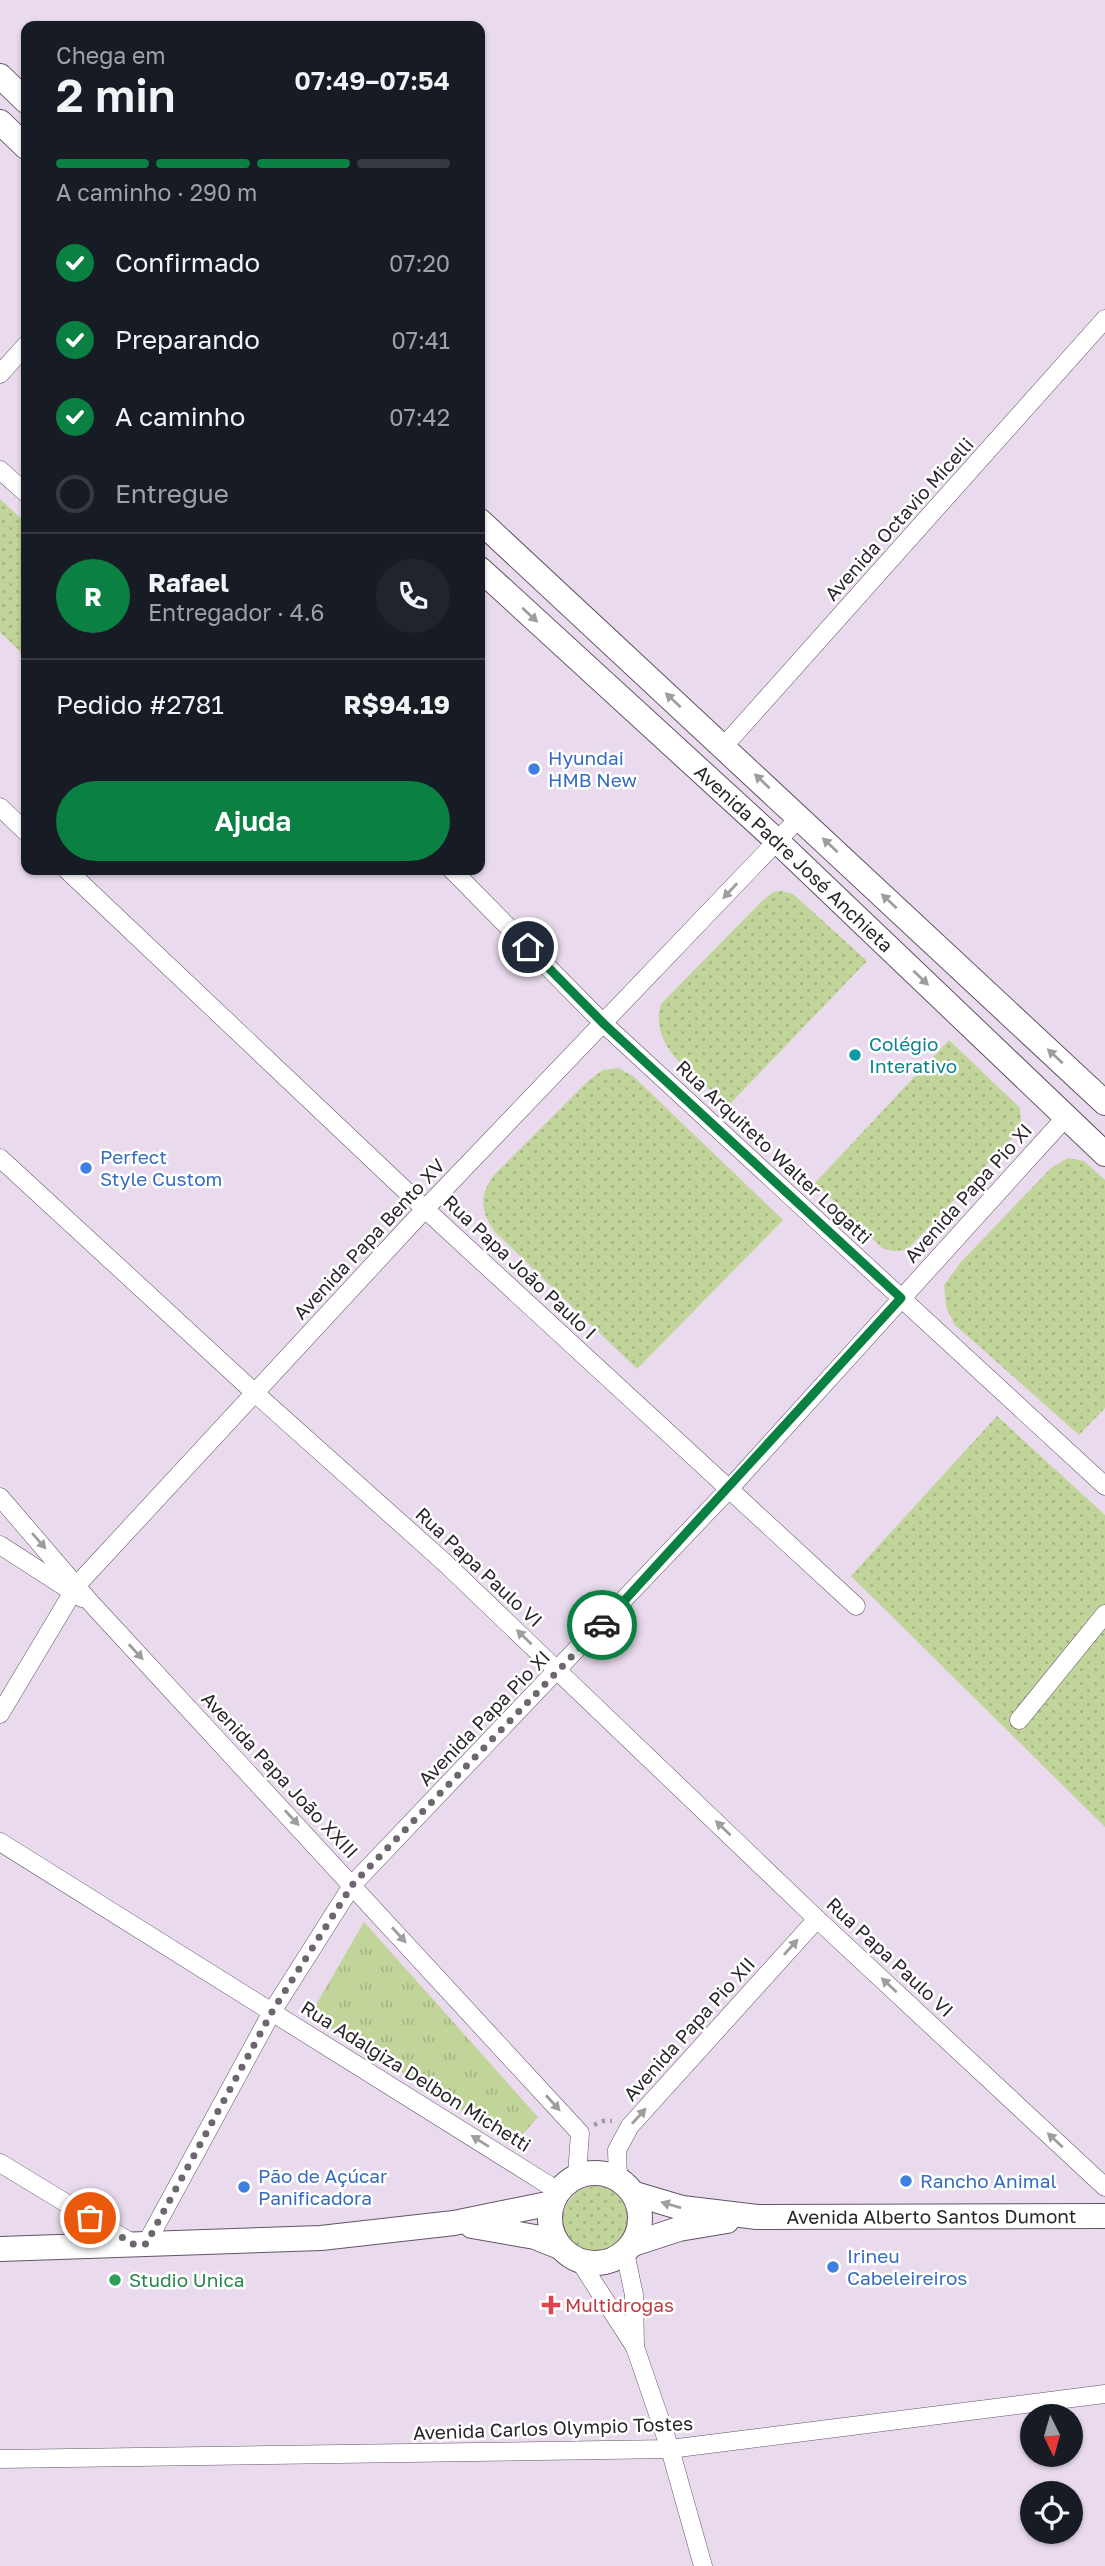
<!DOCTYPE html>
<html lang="pt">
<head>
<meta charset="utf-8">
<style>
  :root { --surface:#171b24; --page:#20242c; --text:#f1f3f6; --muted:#9ea1a6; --line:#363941; --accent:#0b8043 }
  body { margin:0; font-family:"Golos Text",sans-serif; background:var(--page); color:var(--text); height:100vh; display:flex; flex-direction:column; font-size:26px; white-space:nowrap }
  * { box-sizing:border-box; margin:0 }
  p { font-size:23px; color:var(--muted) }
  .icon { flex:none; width:38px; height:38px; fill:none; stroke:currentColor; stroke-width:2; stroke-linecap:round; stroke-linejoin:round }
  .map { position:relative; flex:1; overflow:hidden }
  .sheet { position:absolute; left:21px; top:21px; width:464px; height:854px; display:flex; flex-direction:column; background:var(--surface); border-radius:14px; box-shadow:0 2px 5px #0004 }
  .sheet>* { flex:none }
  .needle { width:46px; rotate:175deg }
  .buttons { position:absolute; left:1020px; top:2404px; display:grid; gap:14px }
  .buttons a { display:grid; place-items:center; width:63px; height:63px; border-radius:50%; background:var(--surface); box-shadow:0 2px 5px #0004; font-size:35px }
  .pin { position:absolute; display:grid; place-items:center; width:60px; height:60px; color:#fff; margin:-30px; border:4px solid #fff; border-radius:50%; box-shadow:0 2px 7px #0007 }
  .courier { position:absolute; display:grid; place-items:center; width:70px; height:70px; margin:-35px; border:5px solid #0b8043; border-radius:50%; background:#fff; color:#222; box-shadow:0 2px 9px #0007 }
  .headline em { font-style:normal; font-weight:600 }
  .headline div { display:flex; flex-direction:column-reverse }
  .headline { display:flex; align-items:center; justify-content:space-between; height:119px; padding:0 35px }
  h1 { font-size:46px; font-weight:600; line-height:52px }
  .bar { display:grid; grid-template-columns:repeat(4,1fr); gap:10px 7px; align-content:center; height:84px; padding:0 35px }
  .bar i { height:9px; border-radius:5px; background:var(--line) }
  .bar .on { background:var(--accent) }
  .bar p { grid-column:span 4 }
  .line { display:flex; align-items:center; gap:18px; padding:0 35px; border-top:2px solid var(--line) }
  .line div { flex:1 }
  .round { display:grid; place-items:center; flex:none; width:74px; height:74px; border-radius:37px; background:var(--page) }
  ol { padding:0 35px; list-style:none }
  li { display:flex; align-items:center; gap:21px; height:77px }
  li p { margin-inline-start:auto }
  li .icon { padding:7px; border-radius:50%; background:var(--accent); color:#fff; stroke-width:4 }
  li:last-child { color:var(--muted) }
  li i { width:38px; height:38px; border:4px solid var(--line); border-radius:50% }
  .action { display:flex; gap:14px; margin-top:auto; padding:14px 35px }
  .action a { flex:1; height:80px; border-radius:42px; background:var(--accent); color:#fff; font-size:28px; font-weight:600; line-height:80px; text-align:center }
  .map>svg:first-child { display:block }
  .grass { fill:url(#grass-dots) }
  .park { fill:url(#park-tufts) }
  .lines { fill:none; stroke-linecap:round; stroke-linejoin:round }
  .street-casing { stroke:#615565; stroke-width:19 }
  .secondary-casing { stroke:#615565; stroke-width:26 }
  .path { stroke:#a59aa8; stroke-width:4.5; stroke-dasharray:3.5 5; stroke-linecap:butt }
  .street { stroke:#fff; stroke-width:18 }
  .secondary { stroke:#fff; stroke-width:24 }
  .oneway { fill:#a09da0 }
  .done { stroke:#6e6570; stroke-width:7; stroke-dasharray:0 12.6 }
  .route { stroke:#0b8043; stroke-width:9 }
  .shop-dot { fill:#3f7fe0; stroke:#fff; stroke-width:2.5 }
  .culture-dot { fill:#0f9aa8; stroke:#fff; stroke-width:2.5 }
  .leisure-dot { fill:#2e9e5b; stroke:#fff; stroke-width:2.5 }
  .health-dot { fill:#e0444e; stroke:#fff; stroke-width:2.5 }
  .labels { text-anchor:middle; stroke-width:5; stroke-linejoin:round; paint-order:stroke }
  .street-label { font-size:19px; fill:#2b252c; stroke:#fff }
  .shop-label { font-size:19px; fill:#366cbe; stroke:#fff; text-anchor:start }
  .culture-label { font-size:19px; fill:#0d838f; stroke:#fff; text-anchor:start }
  .leisure-label { font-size:19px; fill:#27864d; stroke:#fff; text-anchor:start }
  .health-label { font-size:19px; fill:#be3a42; stroke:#fff; text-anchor:start }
</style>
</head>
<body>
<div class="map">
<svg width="1105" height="2566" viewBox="0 0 1105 2566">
  <defs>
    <pattern id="grass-dots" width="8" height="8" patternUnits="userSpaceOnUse" patternTransform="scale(1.75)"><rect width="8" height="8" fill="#c1d499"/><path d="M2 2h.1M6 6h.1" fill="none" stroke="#a6b684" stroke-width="1.8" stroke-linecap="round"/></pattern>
    <pattern id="park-tufts" width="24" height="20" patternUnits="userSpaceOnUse" patternTransform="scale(1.75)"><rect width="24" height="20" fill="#c1d499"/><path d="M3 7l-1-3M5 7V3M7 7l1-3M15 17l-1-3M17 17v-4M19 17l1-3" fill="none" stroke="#a6b684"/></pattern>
  </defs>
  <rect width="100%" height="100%" fill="#e9dbed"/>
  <g class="grass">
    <polygon points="0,499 26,523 26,657 0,632"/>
    <path d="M782,891L793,894L867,961L729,1105C699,1078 648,1050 661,1004L760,903L773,892Z"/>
    <polygon points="949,1040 1020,1108 1021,1122 1016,1134 907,1250 893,1251 882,1248 815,1183"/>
    <path d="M618,1068L633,1076L783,1220L637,1369L495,1232C480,1211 479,1196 494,1175L589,1080L603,1070Z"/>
    <polygon points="1068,1158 1084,1161 1105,1180 1105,1408 1079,1435 954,1324 946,1306 944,1285 961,1262 1051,1168"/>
    <polygon points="997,1416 1105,1515 1105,1827 851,1576"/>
    <circle cx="596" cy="2219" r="33"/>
  </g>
  <polygon class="park" points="364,1922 538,2117 515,2143 310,2015"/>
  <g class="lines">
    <defs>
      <g id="street">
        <polyline points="0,374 26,345"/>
        <polyline points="0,470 26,493"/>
        <polyline points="724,746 1105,319"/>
        <polyline points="0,807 26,832"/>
        <polyline points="67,870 425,1209 856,1606"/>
        <polyline points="452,870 604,1024 1105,1486"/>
        <polyline points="0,1158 255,1393 445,1563 817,1919 1105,2187"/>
        <polyline points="0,1497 90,1602 580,2133 577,2176"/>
        <polyline points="0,1545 82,1598"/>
        <polyline points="0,1714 77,1585 425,1209 800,817"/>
        <polyline points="1019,1720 1105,1614"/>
        <polyline points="0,1842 558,2191"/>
        <polyline points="0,2163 135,2245"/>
        <polyline points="618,2178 617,2150 630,2126 817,1919"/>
        <polyline points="146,2244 273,2010 353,1884 730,1488 1066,1117"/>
        <polyline points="625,2252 634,2295 635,2347"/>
        <polyline points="579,2260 635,2347 670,2449 703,2566"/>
        <polyline points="0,2459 670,2449 1105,2394"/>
      </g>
      <g id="secondary">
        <polyline points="0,76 26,101"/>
        <polyline points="0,122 26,147"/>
        <polyline points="480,521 1105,1103"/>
        <path id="s1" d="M480,569L777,841L1105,1154"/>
        <circle cx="595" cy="2218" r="45"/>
        <path id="s2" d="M635,2194L682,2208L757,2217L1105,2216"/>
        <polyline points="472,2226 535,2237 560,2247"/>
        <polyline points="633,2244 679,2229 727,2221"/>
        <polyline points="0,2249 321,2238 454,2223 552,2203"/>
      </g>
    </defs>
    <use href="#street" class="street-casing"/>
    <use href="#secondary" class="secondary-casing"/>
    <polyline class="path" points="594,2125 603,2121 612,2121"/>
    <use href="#street" class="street"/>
    <use href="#secondary" class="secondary"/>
  </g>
  <defs><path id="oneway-solid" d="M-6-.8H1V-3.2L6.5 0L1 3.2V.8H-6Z" transform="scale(1.75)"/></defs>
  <g class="oneway">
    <use href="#oneway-solid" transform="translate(530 615) rotate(43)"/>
    <use href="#oneway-solid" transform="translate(673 700) rotate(-137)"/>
    <use href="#oneway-solid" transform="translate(762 781) rotate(-137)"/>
    <use href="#oneway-solid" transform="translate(830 845) rotate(-137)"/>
    <use href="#oneway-solid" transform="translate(730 891) rotate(133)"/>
    <use href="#oneway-solid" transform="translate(889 901) rotate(-137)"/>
    <use href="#oneway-solid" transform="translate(921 978) rotate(44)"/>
    <use href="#oneway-solid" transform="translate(1055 1056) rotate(-137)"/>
    <use href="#oneway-solid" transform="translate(39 1541) rotate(49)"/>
    <use href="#oneway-solid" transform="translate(524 1637) rotate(-136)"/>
    <use href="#oneway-solid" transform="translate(136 1652) rotate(47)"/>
    <use href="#oneway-solid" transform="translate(292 1818) rotate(47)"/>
    <use href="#oneway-solid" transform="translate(723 1828) rotate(-136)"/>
    <use href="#oneway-solid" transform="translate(399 1935) rotate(48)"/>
    <use href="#oneway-solid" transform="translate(791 1947) rotate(-48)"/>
    <use href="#oneway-solid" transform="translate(889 1985) rotate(-137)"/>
    <use href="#oneway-solid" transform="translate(553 2103) rotate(48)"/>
    <use href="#oneway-solid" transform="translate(639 2116) rotate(-48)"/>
    <use href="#oneway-solid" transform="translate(1055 2140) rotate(-137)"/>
    <use href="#oneway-solid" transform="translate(480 2141) rotate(-148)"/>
    <use href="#oneway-solid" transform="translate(671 2205) rotate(-164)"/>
  </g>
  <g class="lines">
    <polyline class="done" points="90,2218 135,2245 146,2244 273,2010 353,1884 602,1625"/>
    <polyline class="route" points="528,947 604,1024 901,1298 602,1625"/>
  </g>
  <g class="shop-dot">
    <circle cx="534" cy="769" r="7"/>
    <circle cx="86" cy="1168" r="7"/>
    <circle cx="906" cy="2181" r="7"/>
    <circle cx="244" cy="2187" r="7"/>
    <circle cx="833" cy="2267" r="7"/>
  </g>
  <circle class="culture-dot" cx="855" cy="1055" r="7"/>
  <circle class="leisure-dot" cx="115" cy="2280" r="7"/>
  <path class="health-dot" d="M547.5 2294.5h7v7h7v7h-7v7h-7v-7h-7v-7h7z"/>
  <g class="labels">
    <g class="street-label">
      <text transform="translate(899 519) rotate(-48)" y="7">Avenida Octavio Micelli</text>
      <text dy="7" stroke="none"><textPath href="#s1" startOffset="427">Avenida Padre José Anchieta</textPath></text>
      <text transform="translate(774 1152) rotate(43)" y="7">Rua Arquiteto Walter Logatti</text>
      <text transform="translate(968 1193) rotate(-48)" y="7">Avenida Papa Pio XI</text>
      <text transform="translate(369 1239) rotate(-47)" y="7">Avenida Papa Bento XV</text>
      <text transform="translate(520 1267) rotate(43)" y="7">Rua Papa João Paulo I</text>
      <text transform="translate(479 1567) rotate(43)" y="7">Rua Papa Paulo VI</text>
      <text transform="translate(484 1718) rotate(-46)" y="7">Avenida Papa Pio XI</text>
      <text transform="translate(280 1775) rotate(47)" y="7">Avenida Papa João XXIII</text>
      <text transform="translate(890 1957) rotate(43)" y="7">Rua Papa Paulo VI</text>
      <text transform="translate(689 2029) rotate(-48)" y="7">Avenida Papa Pio XII</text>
      <text transform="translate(416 2076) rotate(32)" y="7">Rua Adalgiza Delbon Michetti</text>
      <text dy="7" stroke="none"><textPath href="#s2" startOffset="299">Avenida Alberto Santos Dumont</textPath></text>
      <text transform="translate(553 2428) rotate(-2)" y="7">Avenida Carlos Olympio Tostes</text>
    </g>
    <g class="shop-label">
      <text x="548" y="765">Hyundai<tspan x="548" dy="22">HMB New</tspan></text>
      <text x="100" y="1164">Perfect<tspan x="100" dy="22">Style Custom</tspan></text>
      <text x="258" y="2183">Pão de Açúcar<tspan x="258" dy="22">Panificadora</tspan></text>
      <text x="920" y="2188">Rancho Animal</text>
      <text x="847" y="2263">Irineu<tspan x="847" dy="22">Cabeleireiros</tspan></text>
    </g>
    <g class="culture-label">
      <text x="869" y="1051">Colégio<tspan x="869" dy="22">Interativo</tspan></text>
    </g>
    <g class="leisure-label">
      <text x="129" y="2287">Studio Unica</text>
    </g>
    <g class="health-label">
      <text x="565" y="2312">Multidrogas</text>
    </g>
  </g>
</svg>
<div class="buttons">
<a><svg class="needle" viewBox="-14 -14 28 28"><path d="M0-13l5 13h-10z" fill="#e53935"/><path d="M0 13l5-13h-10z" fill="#9ea1a6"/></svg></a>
<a><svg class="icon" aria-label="locate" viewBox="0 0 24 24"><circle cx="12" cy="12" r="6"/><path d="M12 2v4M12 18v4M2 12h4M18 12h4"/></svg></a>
</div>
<div class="pin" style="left:90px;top:2218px;background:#ea580c"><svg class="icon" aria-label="bag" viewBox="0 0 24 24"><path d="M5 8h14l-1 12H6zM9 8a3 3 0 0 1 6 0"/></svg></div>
<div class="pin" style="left:528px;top:947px;background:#1f2937"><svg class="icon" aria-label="home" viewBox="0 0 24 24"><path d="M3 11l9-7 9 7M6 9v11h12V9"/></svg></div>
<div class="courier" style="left:602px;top:1625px"><svg class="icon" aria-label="car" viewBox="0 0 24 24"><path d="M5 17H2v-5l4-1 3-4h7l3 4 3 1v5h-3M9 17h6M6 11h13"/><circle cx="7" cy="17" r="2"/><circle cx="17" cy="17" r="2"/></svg></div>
<section class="sheet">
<div class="headline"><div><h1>2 min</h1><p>Chega em</p></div><em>07:49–07:54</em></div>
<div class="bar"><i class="on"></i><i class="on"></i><i class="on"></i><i></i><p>A caminho · 290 m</p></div>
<ol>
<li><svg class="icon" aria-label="check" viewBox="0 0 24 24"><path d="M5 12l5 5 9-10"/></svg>Confirmado<p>07:20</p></li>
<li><svg class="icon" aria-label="check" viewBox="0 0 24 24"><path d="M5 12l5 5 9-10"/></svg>Preparando<p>07:41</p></li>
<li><svg class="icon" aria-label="check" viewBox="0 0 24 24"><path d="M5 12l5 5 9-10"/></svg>A caminho<p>07:42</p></li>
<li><i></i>Entregue</li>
</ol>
<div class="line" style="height:126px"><b class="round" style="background:var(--accent);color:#fff">R</b><div><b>Rafael</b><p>Entregador · 4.6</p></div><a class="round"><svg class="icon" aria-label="phone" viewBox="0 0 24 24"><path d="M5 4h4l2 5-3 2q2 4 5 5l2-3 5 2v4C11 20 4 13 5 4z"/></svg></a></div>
<div class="line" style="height:91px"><div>Pedido #2781</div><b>R$94.19</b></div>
<div class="action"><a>Ajuda</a></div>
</section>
</div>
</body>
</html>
